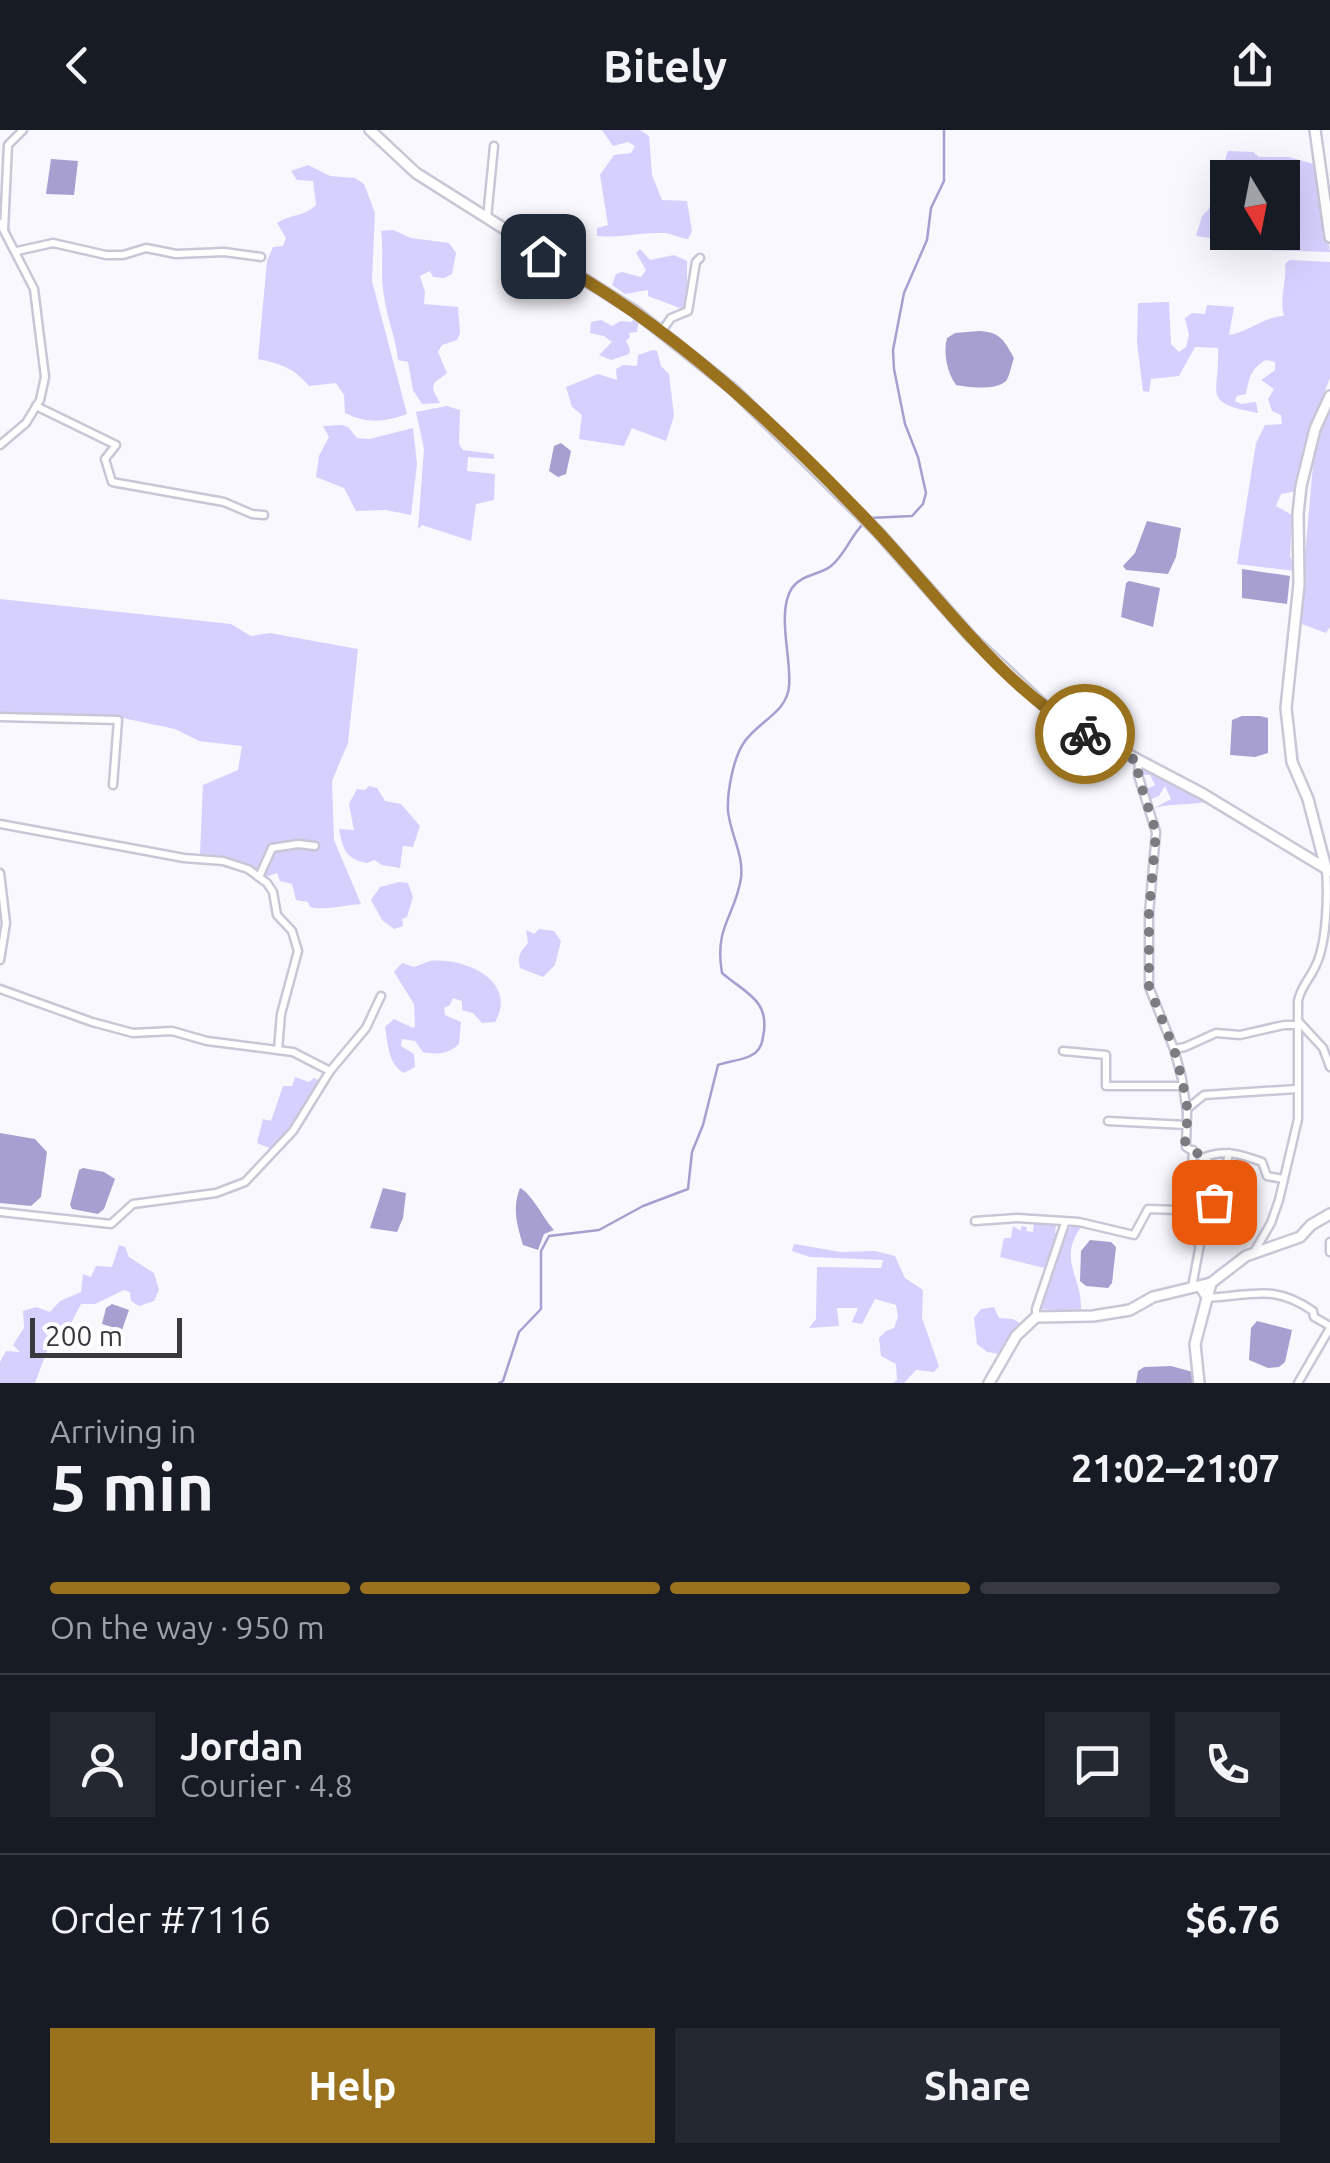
<!DOCTYPE html>
<html lang="en">
<head>
<meta charset="utf-8">
<style>
  :root { --surface:#171b24; --page:#242831; --text:#f1f3f6; --muted:#9ea1a6; --line:#363941; --accent:#9a721e }
  body { margin:0; font-family:Ubuntu,sans-serif; background:var(--page); color:var(--text); height:100vh; display:flex; flex-direction:column; font-size:38px; white-space:nowrap }
  * { box-sizing:border-box; margin:0 }
  p { font-size:32px; color:var(--muted) }
  .icon { flex:none; width:55px; height:55px; fill:none; stroke:currentColor; stroke-width:2; stroke-linecap:round; stroke-linejoin:round }
  .map { position:relative; height:1253px; overflow:hidden }
  .panel { display:flex; flex-direction:column; background:var(--surface); flex:1 }
  .panel>* { flex:none }
  .needle { width:65px; rotate:170deg }
  .controls { position:absolute; left:1210px; top:30px; display:grid; gap:20px }
  .controls a { display:grid; place-items:center; width:90px; height:90px; border-radius:0px; background:var(--surface); box-shadow:0 10px 40px #0002; font-size:50px }
  .scale { position:absolute; left:30px; bottom:25px; width:152px; box-sizing:border-box; padding-left:10px; border:5px solid #39383e; border-top:0; font-size:28px; line-height:35px; white-space:nowrap; color:#39383e; -webkit-text-stroke:8px #fff; paint-order:stroke }
  .pin { position:absolute; display:grid; place-items:center; width:85px; height:85px; color:#fff; margin:-42px; border-radius:20px; box-shadow:0 5px 15px #0006 }
  .courier { position:absolute; display:grid; place-items:center; width:100px; height:100px; margin:-50px; border:8px solid #9a721e; border-radius:50%; background:#fff; color:#222; box-shadow:0 2px 12px #0007 }
  .overview em { font-style:normal; font-weight:700 }
  .overview div { display:flex; flex-direction:column-reverse }
  .overview { display:flex; align-items:center; justify-content:space-between; height:170px; padding:0 50px }
  h1 { font-size:65px; font-weight:700; line-height:75px }
  .bar { display:grid; grid-template-columns:repeat(4,1fr); gap:15px 10px; align-content:center; height:120px; padding:0 50px }
  .bar i { height:12px; border-radius:8px; background:var(--line) }
  .bar .current { background:var(--accent) }
  .bar p { grid-column:span 4 }
  .line { display:flex; align-items:center; gap:25px; padding:0 50px; border-top:2px solid var(--line) }
  .line div { flex:1 }
  .round { display:grid; place-items:center; flex:none; width:105px; height:105px; border-radius:0px; background:var(--page) }
  .primary-button { display:flex; gap:20px; margin-top:auto; padding:20px 50px }
  .primary-button a { flex:1; height:115px; border-radius:0px; background:var(--accent); color:#fff; font-size:40px; font-weight:700; line-height:115px; text-align:center }
  .primary-button a+a { background:var(--page); color:var(--text) }
  header { display:flex; justify-content:space-between; align-items:center; height:130px; padding:0 50px; background:var(--surface); font-size:45px; font-weight:700 }
  .map>svg:first-child { display:block }
  .green { fill:#d6d0fe; fill-rule:evenodd }
  .water { fill:#a69fcf }
  .lines { fill:none; stroke-linecap:round; stroke-linejoin:round }
  .stream { stroke:#a69fcf; stroke-width:2.5 }
  .street-casing { stroke:#c9c7d6; stroke-width:11 }
  .secondary-casing { stroke:#c9c7d6; stroke-width:14 }
  .street { stroke:#fff; stroke-width:6 }
  .secondary { stroke:#fff; stroke-width:9 }
  .done { stroke:#7c7b82; stroke-width:10; stroke-dasharray:0 18 }
  .route { stroke:#9a721e; stroke-width:12 }
</style>
</head>
<body>
<header><svg class="icon" aria-label="back" viewBox="0 0 24 24"><path d="M15 5l-7 7 7 7"/></svg>Bitely<svg class="icon" aria-label="share" viewBox="0 0 24 24"><path d="M12 15V3M7 8l5-5 5 5M5 13v7h14v-7"/></svg></header>
<div class="map">
<svg width="1330" height="1253" viewBox="0 0 1330 1253">
  <rect width="100%" height="100%" fill="#f9f8ff"/>
  <g class="green">
    <path d="M602,0H640L649,6L652,45L662,70L687,71L692,101L688,109C680,108 671,103 663,103C641,102 620,108 597,106V98L608,95L600,45L614,25L631,23L635,16L628,12L613,16Z"/>
    <path d="M1228,21L1253,22L1259,27H1289L1317,35L1330,122L1265,120L1238,112L1196,106L1202,86L1209,79ZM1228,48H1282V102H1228Z"/>
    <path d="M308,35L330,46L355,48L364,54L375,83L372,151L407,284C385,292 367,294 345,283L344,265L336,253L309,256C294,238 281,234 258,229L267,131L273,117L283,116L286,108L277,93C290,84 304,87 316,75L313,51L297,50L291,41Z"/>
    <path d="M393,100L411,108L449,113L456,123L452,144L444,148L433,147L430,141L420,146L425,162L424,174L458,177L460,203L457,210L442,215L438,222L447,243L434,253L433,260L440,273L422,274L413,260L408,232L398,230C396,208 387,189 384,166C380,145 384,122 381,101Z"/>
    <polygon points="640,119 650,130 674,125 687,131 687,176 682,179 648,166 648,160 625,164 612,155 616,144 622,142 641,147 646,140 636,123"/>
    <path d="M1290,130L1330,132V248L1309,303L1297,361L1281,364L1276,376L1292,385L1290,426L1296,441L1237,434L1256,313L1265,295L1282,294L1281,285L1272,281L1268,269L1274,259L1261,250L1275,240V232L1266,230C1251,238 1249,248 1246,264L1237,266L1235,271L1241,274L1256,272L1258,283C1200,272 1220,266 1218,218L1195,217L1179,246L1151,249L1149,262L1143,261L1137,212L1138,173L1169,172L1171,214L1179,222L1186,217L1189,205L1185,188L1192,183L1205,184L1207,175L1234,177L1229,205C1249,202 1262,187 1284,186C1279,167 1287,153 1285,134Z"/>
    <polygon points="636,187 639,190 637,202 629,203 630,207 626,211 630,219 629,224 611,230 599,225 612,212 604,206 590,203 591,192 601,190 612,196 621,191 631,192"/>
    <polygon points="653,220 657,221 661,236 669,244 674,286 666,311 632,298 624,316 579,309 582,285 572,277 566,257 598,244 617,250 616,239 623,235 637,236 638,225"/>
    <polygon points="1330,273 1330,497 1326,503 1299,493 1315,313"/>
    <polygon points="447,276 460,280 459,314 463,320 494,324 494,329 468,327 467,341 495,344 494,370 476,374 471,411 422,395 418,399 424,319 416,282"/>
    <polygon points="342,295 348,297 357,308 369,309 413,298 417,334 411,385 385,380 356,381 344,358 316,347 319,326 329,307 323,296"/>
    <path d="M0,469L231,494L251,506L270,503L358,519L348,613L332,651L334,710L361,774C343,775 325,781 310,777L308,772L296,770L292,754L280,751L277,743L263,748L234,729L200,724L203,655L238,640L242,616L199,611L175,599L118,587L0,585Z"/>
    <path d="M1142,635L1213,671C1193,675 1174,673 1154,678L1171,669L1165,656L1159,666L1149,670L1145,660L1155,655L1150,645H1138Z"/>
    <path d="M369,656L377,658L385,671L401,674L420,696L413,717L403,716L400,738L382,735L374,730L367,733C345,729 343,719 339,699L354,700L349,674L357,659L365,660Z"/>
    <polygon points="399,752 408,753 413,767 407,787 402,789 403,796 394,799 382,790 371,770 380,757"/>
    <path d="M539,799L554,801L561,811L555,835L543,847L520,838C517,826 520,822 528,813L526,800L534,804Z"/>
    <path d="M430,831C464,827 519,851 495,892L482,893L473,883L462,880V871L453,868L450,875L444,878L445,885L461,892L459,914C448,924 438,925 423,922L415,911L402,909L401,916L414,924L415,937L404,943C388,934 388,914 385,897L394,889L413,898L415,896L414,874L394,842L402,833L414,837Z"/>
    <polygon points="295,947 309,952 314,948 322,952 277,1014 272,1019 257,1013 263,989 271,991 283,956 292,956"/>
    <polygon points="1034,1092 1056,1094 1055,1103 1061,1104 1048,1139 1000,1127 1004,1108 1011,1108 1013,1096 1021,1101 1021,1096 1027,1097 1026,1101 1033,1102"/>
    <path d="M1072,1096L1081,1097C1057,1131 1083,1146 1081,1182L1039,1179L1066,1101Z"/>
    <polygon points="794,1114 841,1122 875,1121 895,1126 905,1148 923,1160 922,1188 939,1236 934,1242 916,1240 904,1253 893,1253 897,1250 896,1234 881,1226 879,1208 886,1201 894,1198 898,1187 896,1175 875,1169 862,1194 852,1192 858,1178 837,1178 839,1196 809,1198 816,1189 817,1137 881,1138 883,1130 810,1127 792,1121"/>
    <polygon points="119,1115 125,1117 129,1127 154,1143 159,1160 154,1171 139,1176 131,1171 130,1162 124,1160 95,1174 81,1174 58,1218 48,1218 35,1253 0,1253 0,1232 6,1221 20,1222 13,1215 24,1198 23,1181 36,1177 50,1182 60,1171 81,1162 83,1144 91,1147 96,1136 112,1137"/>
    <polygon points="994,1177 999,1188 1013,1189 1023,1195 1004,1225 987,1222 977,1214 974,1188 981,1179"/>
  </g>
  <g class="water">
    <polygon points="51,29 78,31 74,65 46,64"/>
    <path d="M979,201C1000,202 1004,210 1014,228C1012,233 1009,248 1006,251C995,261 968,257 956,255C947,243 943,222 947,208L955,203Z"/>
    <polygon points="561,313 571,321 566,344 558,347 549,341 554,316"/>
    <polygon points="1147,391 1181,398 1176,427 1168,444 1126,440 1123,436 1135,423"/>
    <polygon points="1242,439 1290,446 1287,474 1242,468"/>
    <polygon points="1129,451 1160,458 1153,497 1121,487 1126,453"/>
    <polygon points="1260,586 1268,588 1268,623 1255,627 1230,625 1232,590 1242,586"/>
    <polygon points="0,1003 35,1009 47,1022 41,1067 31,1076 0,1073"/>
    <polygon points="83,1038 104,1042 115,1049 104,1079 98,1084 72,1079 70,1075 79,1040"/>
    <polygon points="383,1058 406,1063 403,1088 397,1102 370,1098"/>
    <path d="M520,1058C532,1064 543,1088 554,1100L544,1104L538,1120L523,1115C517,1094 512,1079 520,1058Z"/>
    <polygon points="1090,1110 1111,1112 1116,1117 1112,1153 1108,1158 1086,1156 1080,1151 1081,1121"/>
    <polygon points="112,1174 129,1180 122,1200 102,1194 106,1178"/>
    <polygon points="1257,1191 1292,1200 1285,1232 1279,1237 1268,1238 1249,1230 1251,1198"/>
    <polygon points="1171,1236 1193,1242 1195,1253 1136,1253 1138,1241 1144,1237"/>
  </g>
  <g class="lines">
    <g class="stream">
      <polyline points="869,388 912,386 923,374 926,363 918,327 905,294 894,239 893,220 904,163 927,110 931,78 944,51 944,0"/>
      <path d="M499,1253L503,1251L519,1202L541,1179V1121L549,1106L599,1100L643,1076L688,1059L692,1022L703,995L718,935C728,931 740,931 750,926C758,923 762,915 763,907C771,870 745,863 722,843C714,796 735,787 741,748C744,725 730,703 728,681C727,662 733,630 743,614C756,592 787,584 789,556C792,530 776,482 792,458C802,444 820,445 831,436C845,425 851,405 864,393"/>
    </g>
    <defs>
      <g id="street">
        <polyline points="487,88 494,16"/>
        <polyline points="0,93 34,159 45,247 40,270 26,293 0,315"/>
        <polyline points="4,100 8,15 23,0"/>
        <polyline points="17,121 53,113 106,125 123,125 146,118 176,124 224,122 261,127"/>
        <polyline points="661,202 671,188 688,181 696,132 700,128"/>
        <polyline points="36,276 116,315 105,329 112,352 224,372 252,384 264,385"/>
        <polyline points="0,587 118,590 113,655"/>
        <polyline points="1139,632 1138,645 1156,702 1149,784 1149,857 1174,919 1182,949 1187,982 1186,1017 1209,1032 1213,1072 1201,1109 1192,1157"/>
        <polyline points="0,694 184,728 223,731 248,739 267,753 273,762 277,785 292,801 298,821 281,884 278,920"/>
        <polyline points="0,743 6,793 0,830"/>
        <polyline points="259,747 272,718 298,714 315,716"/>
        <polyline points="0,859 92,892 133,903 172,901 207,911 293,922 330,941 366,898 381,866"/>
        <polyline points="1299,892 1323,918 1330,937"/>
        <polyline points="1174,919 1185,917 1216,903 1240,905 1284,895 1300,895"/>
        <polyline points="1063,921 1106,925 1106,956 1182,956"/>
        <polyline points="1187,979 1204,965 1297,959"/>
        <polyline points="1108,991 1186,995"/>
        <path d="M1193,1020L1191,1057L1180,1058C1175,1083 1182,1096 1199,1114"/>
        <path d="M1205,1027C1225,1019 1243,1025 1262,1032L1267,1046L1283,1049"/>
        <polyline points="1214,1063 1221,1059 1229,1023"/>
        <polyline points="0,1082 111,1094 133,1074 216,1063 245,1052 293,1001 330,941"/>
        <polyline points="975,1091 1017,1088 1079,1092 1134,1105 1148,1079 1177,1080"/>
        <polyline points="1330,1112 1330,1122"/>
        <path d="M1254,1122L1271,1093L1279,1070L1298,989V871C1301,856 1310,849 1316,835C1327,812 1328,765 1326,739"/>
        <path d="M1198,1156L1206,1168C1252,1166 1272,1153 1313,1181L1314,1187L1330,1196"/>
        <polyline points="1036,1187 1036,1179 1065,1093"/>
        <polyline points="1298,1253 1330,1198"/>
      </g>
      <g id="secondary">
        <polyline points="370,0 416,43 636,182 734,260 878,402 971,507 1055,586 1203,664 1330,741"/>
        <polyline points="1315,0 1330,107"/>
        <polyline points="1326,738 1308,669 1292,632 1286,578 1299,454 1298,384 1301,356 1315,299 1330,266"/>
        <polyline points="989,1253 1016,1206 1036,1187 1093,1186 1130,1180 1153,1167 1211,1153"/>
        <polyline points="1199,1253 1195,1214 1211,1153 1246,1126 1300,1107 1311,1095 1330,1084"/>
      </g>
    </defs>
    <use href="#street" class="street-casing"/>
    <use href="#secondary" class="secondary-casing"/>
    <use href="#street" class="street"/>
    <use href="#secondary" class="secondary"/>
  </g>
  <g class="lines">
    <polyline class="done" points="1085,604 1139,632 1138,646 1156,702 1149,784 1149,857 1174,919 1182,949 1188,982 1185,1014 1209,1032 1214,1072"/>
    <path class="route" d="M543,126C671,194 779,297 878,402C943,472 1001,555 1085,604"/>
  </g>
</svg>
<div class="controls">
<a><svg class="needle" viewBox="-14 -14 28 28"><path d="M0-13l5 13h-10z" fill="#e53935"/><path d="M0 13l5-13h-10z" fill="#9ea1a6"/></svg></a>
</div>
<div class="scale">200 m</div>
<div class="pin" style="left:1214px;top:1072px;background:#ea580c"><svg class="icon" aria-label="bag" viewBox="0 0 24 24"><path d="M5 8h14l-1 12H6zM9 8a3 3 0 0 1 6 0"/></svg></div>
<div class="pin" style="left:543px;top:126px;background:#1f2937"><svg class="icon" aria-label="home" viewBox="0 0 24 24"><path d="M3 11l9-7 9 7M6 9v11h12V9"/></svg></div>
<div class="courier" style="left:1085px;top:604px"><svg class="icon" aria-label="bike" viewBox="0 0 24 24"><circle cx="6" cy="16" r="4"/><circle cx="18" cy="16" r="4"/><path d="M6 16l4-8h5l3 8M10 8l3 8H6M13 5h3"/></svg></div>
</div>
<section class="panel">
<div class="overview"><div><h1>5 min</h1><p>Arriving in</p></div><em>21:02–21:07</em></div>
<div class="bar"><i class="current"></i><i class="current"></i><i class="current"></i><i></i><p>On the way · 950 m</p></div>
<div class="line" style="height:180px"><a class="round"><svg class="icon" aria-label="person" viewBox="0 0 24 24"><circle cx="12" cy="8" r="4"/><path d="M4 21q1-7 8-7t8 7"/></svg></a><div><b>Jordan</b><p>Courier · 4.8</p></div><a class="round"><svg class="icon" aria-label="chat" viewBox="0 0 24 24"><path d="M4 5h16v11H9l-5 4z"/></svg></a><a class="round"><svg class="icon" aria-label="phone" viewBox="0 0 24 24"><path d="M5 4h4l2 5-3 2q2 4 5 5l2-3 5 2v4C11 20 4 13 5 4z"/></svg></a></div>
<div class="line" style="height:130px"><div>Order #7116</div><b>$6.76</b></div>
<div class="primary-button"><a>Help</a><a>Share</a></div>
</section>
</body>
</html>
